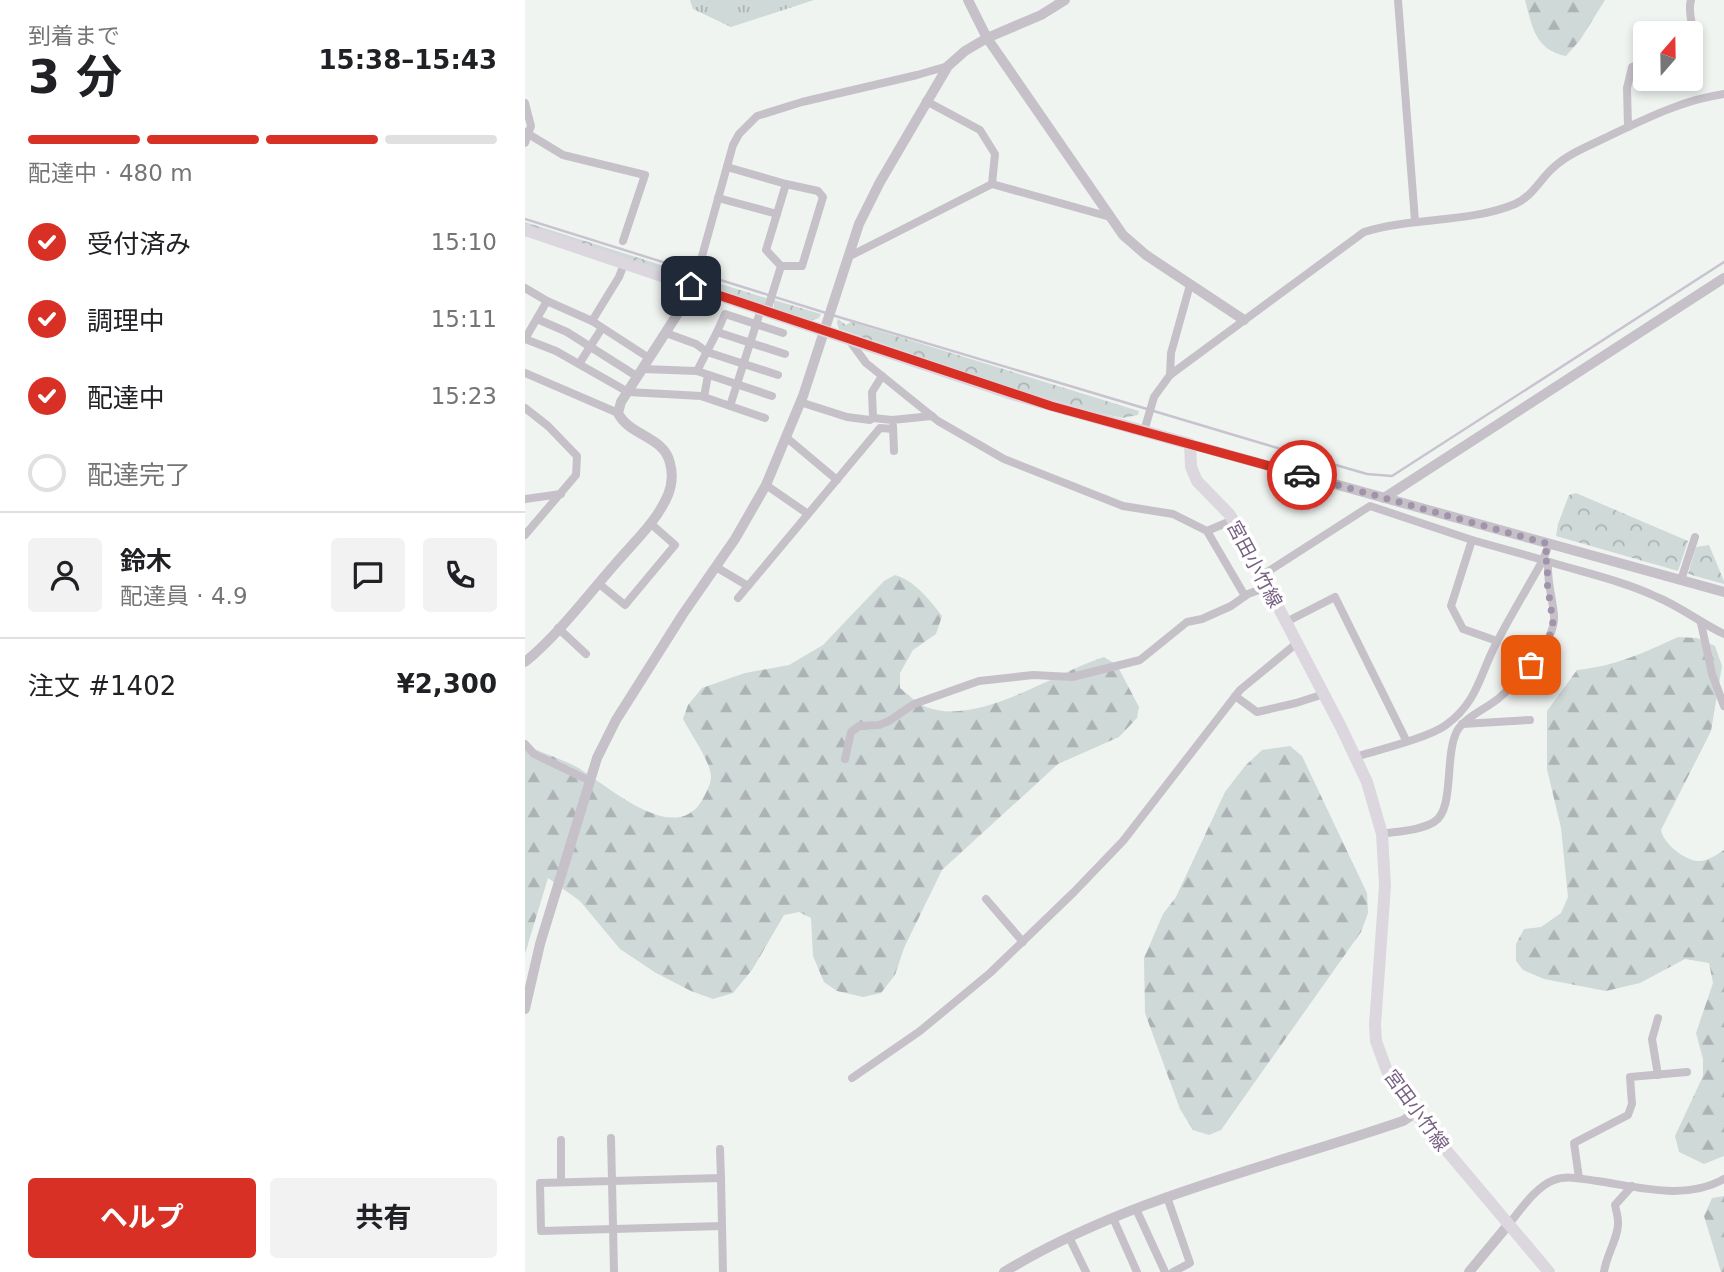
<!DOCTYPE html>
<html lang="ja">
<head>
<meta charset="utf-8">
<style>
  :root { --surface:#fff; --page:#f2f2f2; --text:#202124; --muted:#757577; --line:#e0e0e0; --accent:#d93025 }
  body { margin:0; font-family:"DejaVu Sans","Noto Sans JP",sans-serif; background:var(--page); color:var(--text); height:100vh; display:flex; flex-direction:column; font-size:26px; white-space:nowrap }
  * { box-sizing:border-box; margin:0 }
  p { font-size:23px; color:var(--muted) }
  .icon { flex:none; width:38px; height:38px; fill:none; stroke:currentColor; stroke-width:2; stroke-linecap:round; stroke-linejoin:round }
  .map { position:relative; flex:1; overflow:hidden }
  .drawer { display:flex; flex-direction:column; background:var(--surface); width:525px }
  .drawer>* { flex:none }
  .needle { width:46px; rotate:20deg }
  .buttons { position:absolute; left:1108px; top:21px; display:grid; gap:14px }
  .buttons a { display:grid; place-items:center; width:70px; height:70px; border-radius:7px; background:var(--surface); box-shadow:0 4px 10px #0003; font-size:35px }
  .pin { position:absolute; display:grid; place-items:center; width:60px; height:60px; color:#fff; margin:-30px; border-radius:14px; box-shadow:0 4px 10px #0006 }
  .courier { position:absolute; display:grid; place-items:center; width:70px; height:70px; margin:-35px; border:5px solid #d93025; border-radius:50%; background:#fff; color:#222; box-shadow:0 2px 9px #0007 }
  .summary em { font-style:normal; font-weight:700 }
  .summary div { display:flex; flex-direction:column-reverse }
  .summary { display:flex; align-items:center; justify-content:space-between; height:119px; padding:0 28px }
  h1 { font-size:46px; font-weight:700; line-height:52px }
  .bar { display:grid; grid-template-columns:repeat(4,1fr); gap:10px 7px; align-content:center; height:84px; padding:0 28px }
  .bar i { height:9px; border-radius:5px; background:var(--line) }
  .bar .selected { background:var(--accent) }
  .bar p { grid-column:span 4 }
  .line { display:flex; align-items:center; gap:18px; padding:0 28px; border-top:2px solid var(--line) }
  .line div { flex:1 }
  .round { display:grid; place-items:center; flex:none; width:74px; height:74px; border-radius:7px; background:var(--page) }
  ol { padding:0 28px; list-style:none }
  li { display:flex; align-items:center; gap:21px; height:77px }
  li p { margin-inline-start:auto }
  li .icon { padding:7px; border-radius:50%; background:var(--accent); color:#fff; stroke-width:4 }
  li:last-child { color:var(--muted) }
  li i { width:38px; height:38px; border:4px solid var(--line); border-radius:50% }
  .button { display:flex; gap:14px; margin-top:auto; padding:14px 28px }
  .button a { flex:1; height:80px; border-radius:7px; background:var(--accent); color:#fff; font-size:28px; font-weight:700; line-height:80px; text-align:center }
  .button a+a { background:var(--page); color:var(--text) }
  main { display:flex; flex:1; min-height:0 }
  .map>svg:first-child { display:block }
  .grass { fill:url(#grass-tufts) }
  .forest { fill:url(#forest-firs) }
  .park { fill:url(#park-crowns) }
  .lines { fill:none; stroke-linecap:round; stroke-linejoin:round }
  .stream { stroke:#c9c3d0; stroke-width:2.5 }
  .minor { stroke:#c6c1c8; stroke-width:8 }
  .tertiary { stroke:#c6c1c8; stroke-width:10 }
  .primary { stroke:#dcd6df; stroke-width:12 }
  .done { stroke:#a194aa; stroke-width:7; stroke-dasharray:0 12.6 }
  .route { stroke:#d93025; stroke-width:9 }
  .labels { text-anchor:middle; stroke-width:7; stroke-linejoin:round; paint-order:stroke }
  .street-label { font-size:19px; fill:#776183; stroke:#fff }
</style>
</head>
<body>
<main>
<section class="drawer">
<div class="summary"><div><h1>3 分</h1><p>到着まで</p></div><em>15:38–15:43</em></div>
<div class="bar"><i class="selected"></i><i class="selected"></i><i class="selected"></i><i></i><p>配達中 · 480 m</p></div>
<ol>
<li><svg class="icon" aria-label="check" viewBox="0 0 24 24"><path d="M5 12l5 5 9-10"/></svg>受付済み<p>15:10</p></li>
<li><svg class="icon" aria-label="check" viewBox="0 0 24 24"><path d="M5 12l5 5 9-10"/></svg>調理中<p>15:11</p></li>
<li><svg class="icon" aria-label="check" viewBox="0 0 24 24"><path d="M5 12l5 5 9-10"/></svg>配達中<p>15:23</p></li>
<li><i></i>配達完了</li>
</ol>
<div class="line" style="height:126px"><a class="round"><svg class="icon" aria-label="person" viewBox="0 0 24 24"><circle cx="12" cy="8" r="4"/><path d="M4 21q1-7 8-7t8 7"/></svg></a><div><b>鈴木</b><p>配達員 · 4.9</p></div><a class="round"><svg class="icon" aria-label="chat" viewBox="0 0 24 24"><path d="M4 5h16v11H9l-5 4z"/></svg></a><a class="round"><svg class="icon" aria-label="phone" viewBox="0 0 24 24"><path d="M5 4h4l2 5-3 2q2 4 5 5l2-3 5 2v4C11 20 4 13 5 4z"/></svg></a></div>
<div class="line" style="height:91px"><div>注文 #1402</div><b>¥2,300</b></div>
<div class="button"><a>ヘルプ</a><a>共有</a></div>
</section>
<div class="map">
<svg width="1199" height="1272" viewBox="0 0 1199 1272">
  <defs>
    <pattern id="grass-tufts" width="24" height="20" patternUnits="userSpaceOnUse" patternTransform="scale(1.75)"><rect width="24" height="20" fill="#cfd9d8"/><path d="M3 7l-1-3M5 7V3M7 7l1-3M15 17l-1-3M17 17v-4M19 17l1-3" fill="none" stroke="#adb3b5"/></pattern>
    <pattern id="forest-firs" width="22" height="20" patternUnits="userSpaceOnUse" patternTransform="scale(1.75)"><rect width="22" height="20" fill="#cfd9d8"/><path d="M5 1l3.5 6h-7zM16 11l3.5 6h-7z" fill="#adb3b5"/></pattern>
    <pattern id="park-crowns" width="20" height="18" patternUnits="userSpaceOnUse" patternTransform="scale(1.75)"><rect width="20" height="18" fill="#cfd9d8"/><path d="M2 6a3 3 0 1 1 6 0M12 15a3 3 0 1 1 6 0" fill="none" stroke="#adb3b5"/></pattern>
  </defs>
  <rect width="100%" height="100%" fill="#f0f4f1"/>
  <polygon class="grass" points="165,0 289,0 206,27 168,9"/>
  <g class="forest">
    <path d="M1000,0H1080L1055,40L1041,56C1010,50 1007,26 1000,0Z"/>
    <path d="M370,575C390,581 404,599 417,616L411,634L388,650L375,673V688C383,694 392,704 401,707C454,727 528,673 579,657L592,665L614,707L612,718L594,737L533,764L417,870L379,948L370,975L356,993L338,997L312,991L299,982L288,956L286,918L274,912L259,915L227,970L208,993L188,999L166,991L131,973L95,949L55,901L23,878L0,954V748L5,747C20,754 36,759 50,766C79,782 147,847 176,802C180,795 186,784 186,777C186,762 165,733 158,719L163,705L177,688L220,673L264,665L298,645L359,581Z"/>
    <path d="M1153,637L1172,638L1190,646L1197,666L1186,731L1136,830C1138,843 1159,860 1173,861C1182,862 1191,855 1199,850V1156L1179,1164L1154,1152L1150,1136L1178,1076V1059L1171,1033L1188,983L1184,963L1160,959L1115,983L1081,991L1019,979L998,970L991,961V944L999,929L1016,927L1036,913L1043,897L1036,828L1022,769V711L1052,670C1091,666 1118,653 1153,637Z"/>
    <polygon points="765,746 777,756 842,893 843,913 836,932 696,1130 684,1135 668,1130 655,1109 620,1013 619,958 638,914 651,897 700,792 720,766 737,750"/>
    <polygon points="1199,1196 1199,1272 1196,1272 1179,1216 1187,1198"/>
  </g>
  <g class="park">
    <polygon points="0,222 168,275 163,281 0,229"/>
    <polygon points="174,277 244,299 239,306 174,284"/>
    <polygon points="249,300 296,314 294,318 285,321 249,309"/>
    <polygon points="313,319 321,325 326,322 614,411 613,415 598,418 533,404 314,329 312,323"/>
    <polygon points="1051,493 1163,541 1153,571 1031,536 1033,524 1044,495"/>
    <polygon points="1184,545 1199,581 1199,584 1163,574 1171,547"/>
  </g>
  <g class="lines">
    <g class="stream">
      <polyline points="0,219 301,313"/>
      <polyline points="307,315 776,455 842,474 867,476 1199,262"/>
    </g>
    <g class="minor">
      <polyline points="873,0 890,221"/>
      <path d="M1166,46C1173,31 1161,16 1166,0"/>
      <polyline points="401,101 455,130 470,154 467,184 585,217"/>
      <polyline points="0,103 6,126 0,143"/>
      <polyline points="1103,127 1102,88 1107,67 1120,62"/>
      <polyline points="0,132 38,155 120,175 98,241"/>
      <polyline points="202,167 261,184 241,250 256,266 242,311"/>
      <polyline points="193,198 252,214"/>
      <polyline points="323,257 467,184"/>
      <polyline points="99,264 94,277 67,321 124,358"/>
      <polyline points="256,266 277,266 298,197 293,191 261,184"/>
      <polyline points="166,286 174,267 208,145 214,134 232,116 277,102 392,75 423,66"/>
      <polyline points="0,288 22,301"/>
      <polyline points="12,319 42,332 113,377"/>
      <polyline points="141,333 171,344 182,352 253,375"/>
      <polyline points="258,333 200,314 192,332 260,354"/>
      <polyline points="0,339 31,351 103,392 176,396 205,406 236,309"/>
      <polyline points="0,339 22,301 67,321"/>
      <polyline points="324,340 341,363 413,421 479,459 598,506 648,514 682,531 708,520"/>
      <polyline points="54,364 77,328"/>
      <polyline points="118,369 172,371 247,396"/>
      <polyline points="172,371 192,332"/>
      <polyline points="0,373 93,413"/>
      <polyline points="645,375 646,353 665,285"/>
      <polyline points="357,376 347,392 348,418 367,420 407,416"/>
      <polyline points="179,397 183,375"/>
      <polyline points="275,402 322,417 345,420 348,418"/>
      <polyline points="205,406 240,418"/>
      <polyline points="0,408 23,426 52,456 51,475 0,535"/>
      <polyline points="368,426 369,451"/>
      <path d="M619,431L629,397L645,375L839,232C887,217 945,223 990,204C1008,196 1015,179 1029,167C1044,153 1066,145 1084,136C1122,118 1158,100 1199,94"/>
      <polyline points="262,438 312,480"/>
      <polyline points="241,485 283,514"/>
      <polyline points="0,499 36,494"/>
      <polyline points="682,531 720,596"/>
      <polyline points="947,540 926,606 938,629 972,641"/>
      <path d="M1024,544L1018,560C1056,572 1096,580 1132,597C1156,607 1176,623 1199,634"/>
      <polyline points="191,567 223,586"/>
      <path d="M736,576L845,506L947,540L1018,560C1003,587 987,613 973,640C955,672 954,701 921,725C903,738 853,750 830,757"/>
      <polyline points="1156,580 1170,537"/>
      <polyline points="73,583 100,605 150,545 125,523"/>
      <polyline points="213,598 355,428 368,429"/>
      <polyline points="761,622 810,597 881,740"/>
      <polyline points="1176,623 1187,674 1199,706"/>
      <polyline points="33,628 61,654"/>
      <polyline points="710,696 732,712 771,703 799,694"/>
      <polyline points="937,724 1005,720"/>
      <polyline points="0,744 9,754 63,780"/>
      <polyline points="320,759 326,732 334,726 354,725 364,721 389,704 454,681 508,675 547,677 615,660 662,622 677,619 706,606 723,594 742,587"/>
      <path d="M857,834C873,831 894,831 909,822C930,810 919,756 932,731C940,717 961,709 974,698C993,682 1031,642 1029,615C1027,595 1022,583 1023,562"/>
      <polyline points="461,899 498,942"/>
      <polyline points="1133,1018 1127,1039 1133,1075"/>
      <polyline points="327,1078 395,1031 465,973 549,892 598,841 715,690 772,643"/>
      <polyline points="86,1138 87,1181 15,1183 16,1231 197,1226"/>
      <polyline points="36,1140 36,1182"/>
      <polyline points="195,1149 196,1178"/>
      <polyline points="1054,1178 1049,1143 1103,1115 1107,1104 1105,1077 1162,1072"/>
      <polyline points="642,1197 665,1263 648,1272"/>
      <polyline points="611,1209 640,1272"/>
      <polyline points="588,1218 612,1272"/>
      <path d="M983,1225C995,1211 1010,1187 1029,1180C1042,1175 1058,1179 1072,1181C1113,1187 1161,1201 1199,1179"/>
      <polyline points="544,1237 561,1272"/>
      <polyline points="89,1272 87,1181 196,1178 198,1272"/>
      <path d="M1079,1272C1081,1255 1094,1237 1093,1222C1093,1216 1091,1210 1090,1205L1107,1186"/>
    </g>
    <g class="tertiary">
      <polyline points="443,0 462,38 598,235 621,255 719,320"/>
      <polyline points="665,444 1199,592"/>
      <polyline points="859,498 1199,278"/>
      <path d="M0,662C34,634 62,596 91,563C109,542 132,521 143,495C147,485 148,474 145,463C139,436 104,436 93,413L96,402L155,310L166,286"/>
      <polyline points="0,1009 15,944 72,758 91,720 158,614 210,539 241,485 278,396 334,224 355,182 423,66 440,51 462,38 516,15 540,0"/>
      <path d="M479,1272C601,1198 744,1167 878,1121L890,1113"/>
      <polyline points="944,1272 983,1225"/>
    </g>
    <polyline class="primary" points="0,230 490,395 665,444 666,467 672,481 705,515 816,727 842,782 857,834 860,886 850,1025 851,1041 862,1071 890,1113 1024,1272"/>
  </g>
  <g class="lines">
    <polyline class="done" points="777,475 1024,544 1018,560 1023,562 1022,582 1028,622 1026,633 1006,665"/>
    <polyline class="route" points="166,286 526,406 777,475"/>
  </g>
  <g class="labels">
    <g class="street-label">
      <text transform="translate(730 564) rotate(62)" y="7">宮田小竹線</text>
      <text transform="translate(892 1110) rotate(54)" y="7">宮田小竹線</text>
    </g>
  </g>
</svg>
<div class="buttons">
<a><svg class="needle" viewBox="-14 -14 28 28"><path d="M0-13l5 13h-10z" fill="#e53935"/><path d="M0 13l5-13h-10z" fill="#757577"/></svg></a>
</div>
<div class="pin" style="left:1006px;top:665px;background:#ea580c"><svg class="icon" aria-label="bag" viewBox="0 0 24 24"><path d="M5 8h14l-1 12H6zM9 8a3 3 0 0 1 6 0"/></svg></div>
<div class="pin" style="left:166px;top:286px;background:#1f2937"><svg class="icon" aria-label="home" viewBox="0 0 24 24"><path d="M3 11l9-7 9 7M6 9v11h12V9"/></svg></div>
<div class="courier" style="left:777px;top:475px"><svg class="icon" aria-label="car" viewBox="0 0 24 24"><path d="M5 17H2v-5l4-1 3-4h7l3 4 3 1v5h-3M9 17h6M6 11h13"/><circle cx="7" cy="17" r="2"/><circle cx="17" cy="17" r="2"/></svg></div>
</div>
</main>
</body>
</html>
